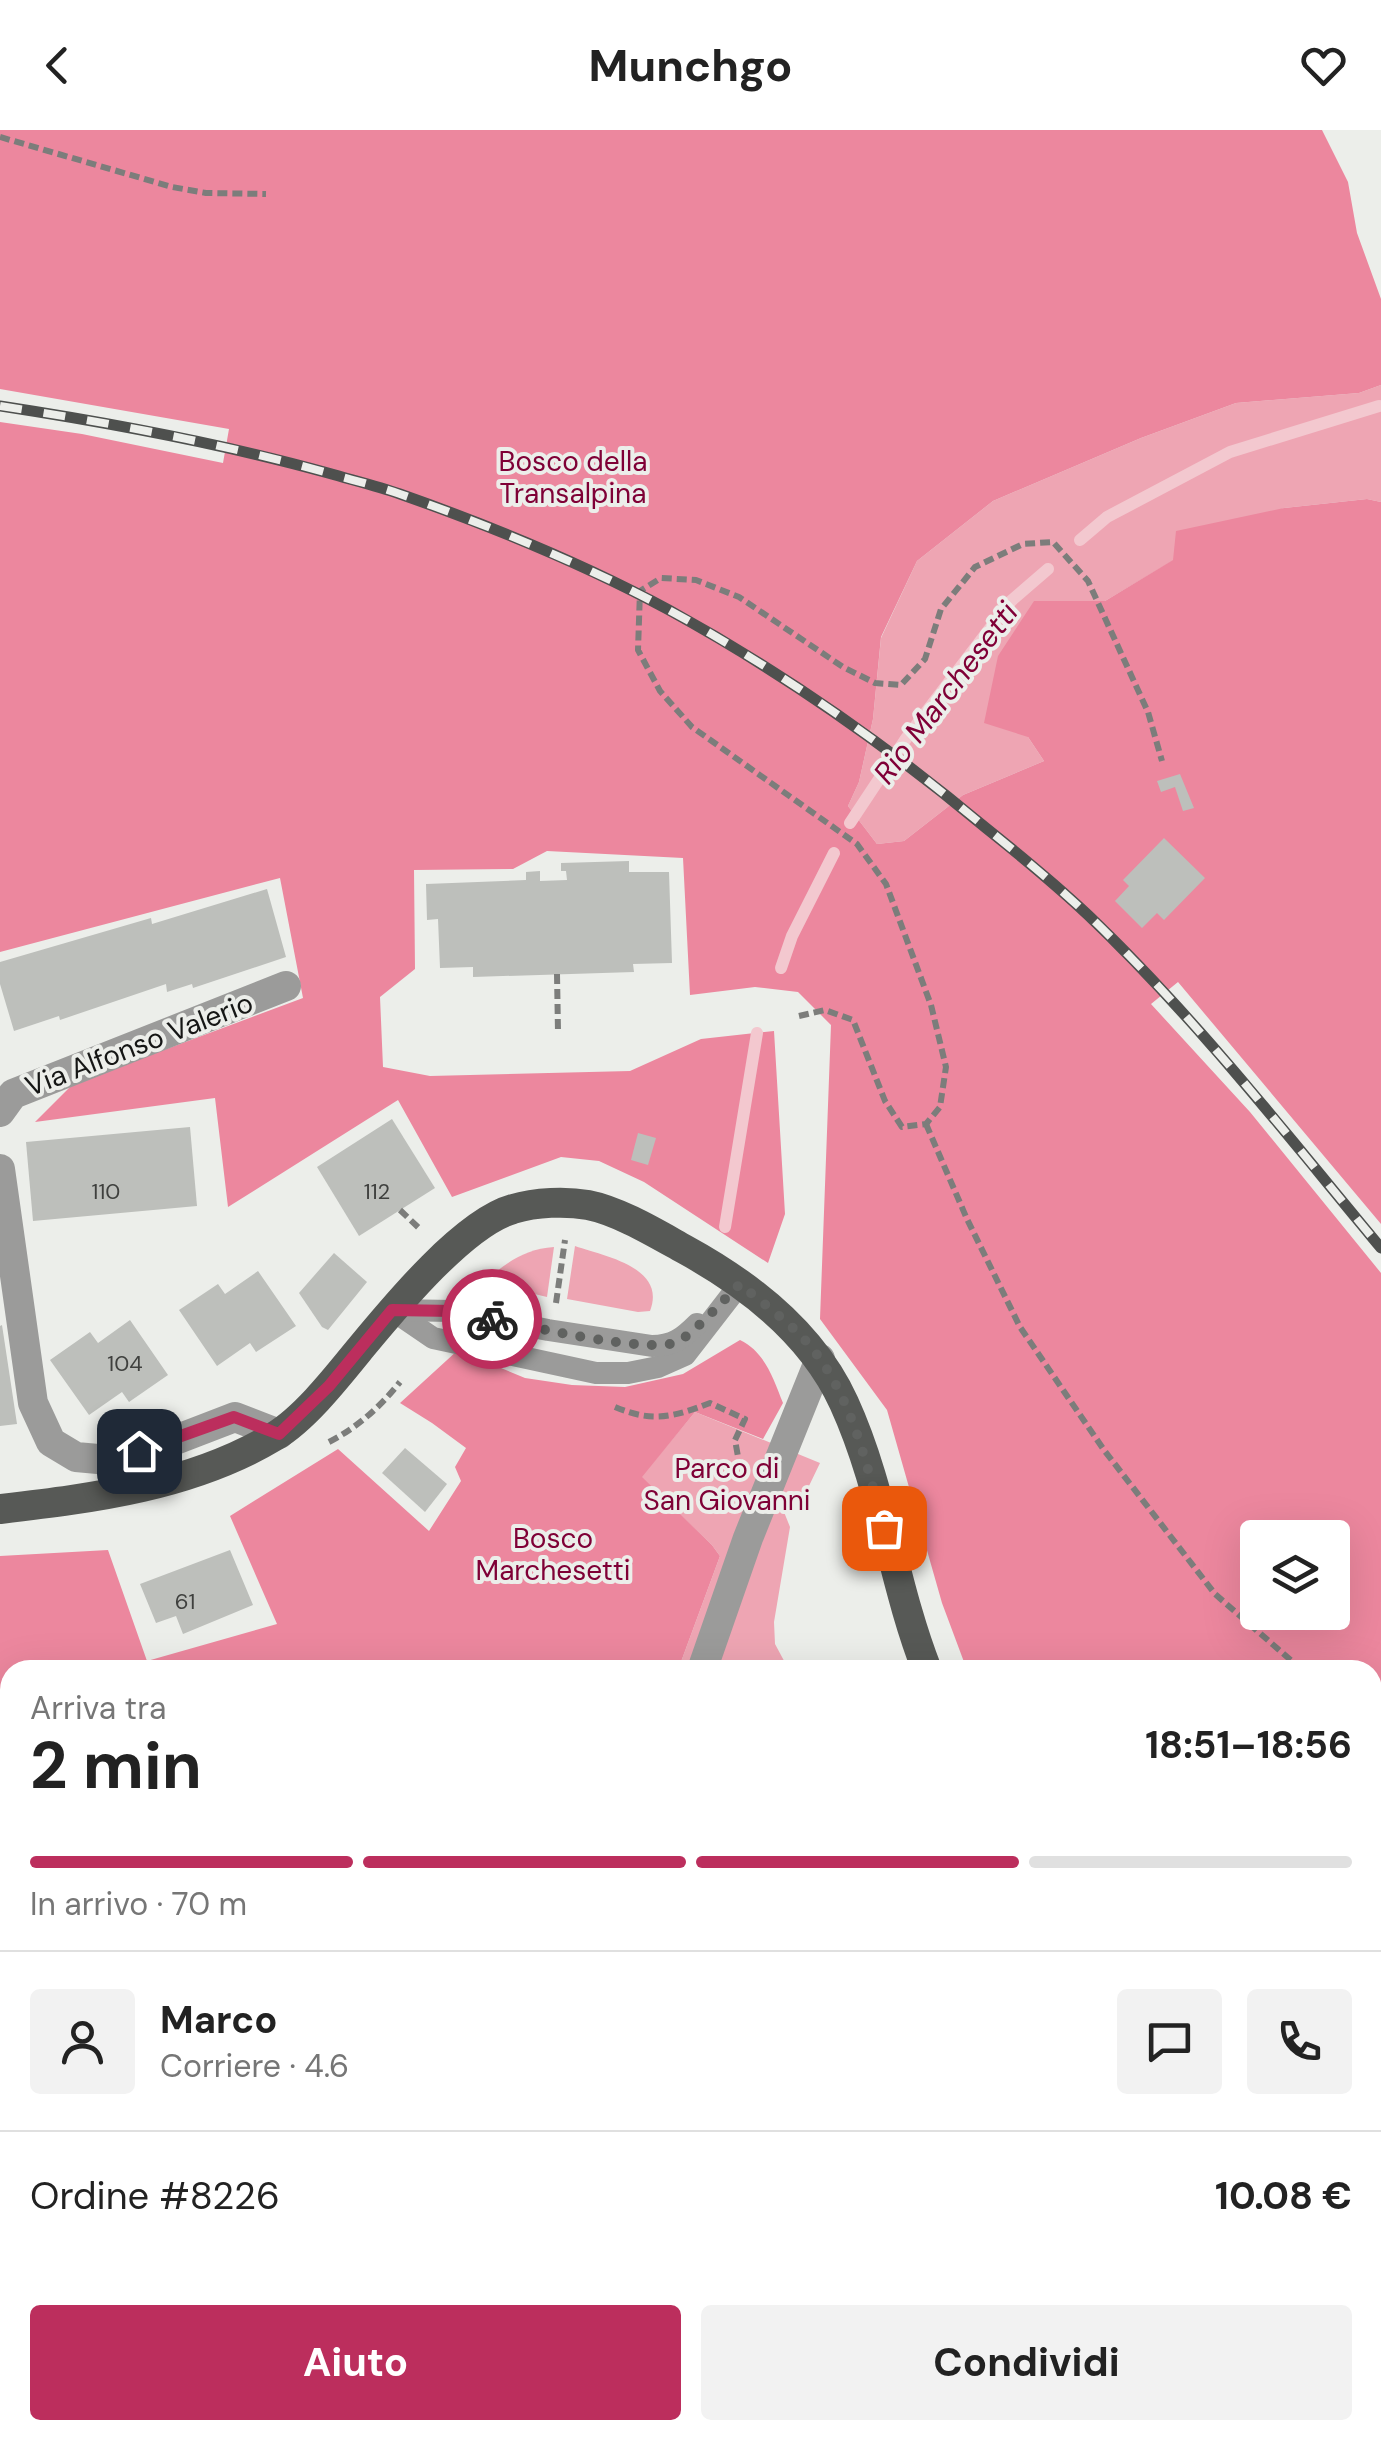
<!DOCTYPE html>
<html lang="it">
<head>
<meta charset="utf-8">
<style>
  :root { --surface:#fff; --page:#f2f2f2; --text:#222; --muted:#767676; --line:#e0e0e0; --accent:#bc2e5d }
  body { margin:0; font-family:"DM Sans",sans-serif; background:var(--page); color:var(--text); height:100vh; display:flex; flex-direction:column; font-size:38px; white-space:nowrap }
  * { box-sizing:border-box; margin:0 }
  p { font-size:32px; color:var(--muted) }
  .icon { flex:none; width:55px; height:55px; fill:none; stroke:currentColor; stroke-width:2; stroke-linecap:round; stroke-linejoin:round }
  .map { position:relative; flex:1; overflow:hidden }
  .details { position:absolute; left:0px; top:1530px; width:1382px; height:780px; display:flex; flex-direction:column; background:var(--surface); border-radius:30px 30px 0 0; box-shadow:0 10px 40px #0002 }
  .details>* { flex:none }
  .buttons { position:absolute; left:1240px; top:1390px; display:grid; gap:20px }
  .buttons a { display:grid; place-items:center; width:110px; height:110px; border-radius:10px; background:var(--surface); box-shadow:0 10px 40px #0002; font-size:50px }
  .pin { position:absolute; display:grid; place-items:center; width:85px; height:85px; color:#fff; margin:-42px; border-radius:20px; box-shadow:0 5px 15px #0006 }
  .courier { position:absolute; display:grid; place-items:center; width:100px; height:100px; margin:-50px; border:8px solid #bc2e5d; border-radius:50%; background:#fff; color:#222; box-shadow:0 2px 12px #0007 }
  .headline em { font-style:normal; font-weight:700 }
  .headline div { display:flex; flex-direction:column-reverse }
  .headline { display:flex; align-items:center; justify-content:space-between; height:170px; padding:0 30px }
  h1 { font-size:65px; font-weight:700; line-height:75px }
  .bar { display:grid; grid-template-columns:repeat(4,1fr); gap:15px 10px; align-content:center; height:120px; padding:0 30px }
  .bar i { height:12px; border-radius:8px; background:var(--line) }
  .bar .on { background:var(--accent) }
  .bar p { grid-column:span 4 }
  .line { display:flex; align-items:center; gap:25px; padding:0 30px; border-top:2px solid var(--line) }
  .line div { flex:1 }
  .round { display:grid; place-items:center; flex:none; width:105px; height:105px; border-radius:10px; background:var(--page) }
  .primary-button { display:flex; gap:20px; margin-top:auto; padding:20px 30px }
  .primary-button a { flex:1; height:115px; border-radius:10px; background:var(--accent); color:#fff; font-size:40px; font-weight:700; line-height:115px; text-align:center }
  .primary-button a+a { background:var(--page); color:var(--text) }
  header { display:flex; justify-content:space-between; align-items:center; height:130px; padding:0 30px; background:var(--surface); font-size:45px; font-weight:700 }
  .map>svg:first-child { display:block }
  .green { fill:#eea5b3 }
  .forest { fill:#ec879e; fill-rule:evenodd }
  .lines { fill:none; stroke-linecap:round; stroke-linejoin:round }
  .stream { stroke:#f3c8cf; stroke-width:12 }
  .building { fill:#bdbfbb }
  .path { stroke:#7c7d7b; stroke-width:6; stroke-dasharray:10 5; stroke-linecap:butt }
  .lane { stroke:#9b9b9a; stroke-width:22 }
  .street { stroke:#9b9b9a; stroke-width:30 }
  .primary { stroke:#575956; stroke-width:30 }
  .rail-casing { stroke:#4e504e; stroke-width:11 }
  .rail { stroke:#eceeea; stroke-width:8; stroke-dasharray:22; stroke-linecap:butt }
  .done { stroke:#606260; stroke-width:10; stroke-dasharray:0 18 }
  .route { stroke:#bc2e5d; stroke-width:12 }
  .labels { text-anchor:middle; stroke-width:8; stroke-linejoin:round; paint-order:stroke }
  .number-label { font-size:22px; fill:#3f403e }
  .park-label { font-size:28px; fill:#7f0036; stroke:#eceeea }
  .street-label { font-size:28px; fill:#151615; stroke:#eceeea }
  .water-label { font-size:30px; font-style:italic; fill:#800037; stroke:#eceeea }
</style>
</head>
<body>
<header><svg class="icon" aria-label="back" viewBox="0 0 24 24"><path d="M15 5l-7 7 7 7"/></svg>Munchgo<svg class="icon" aria-label="heart" viewBox="0 0 24 24"><path d="M12 20l-8-8c-3-5 5-10 8-4 3-6 11-1 8 4z"/></svg></header>
<div class="map">
<svg width="1381" height="2310" viewBox="0 0 1381 2310">
  <rect width="100%" height="100%" fill="#eceeea"/>
  <g class="green">
    <polygon points="1381,255 1381,372 1367,369 1284,378 1174,430 1105,471 1034,471 1028,607 1044,631 963,665 904,711 877,714 848,676 859,652 873,589 881,508 917,431 993,371 1141,308 1236,273 1359,263"/>
    <path d="M575,1116C604,1126 667,1137 650,1181L638,1182L567,1169Z"/>
    <path d="M554,1117L547,1167L484,1152C506,1133 524,1119 554,1117Z"/>
    <polygon points="695,1282 820,1333 808,1358 782,1377 790,1397 774,1492 775,1514 789,1540 678,1540 720,1426 712,1415 641,1347"/>
    <polygon points="791,2300 1372,2300 1381,2310 785,2310"/>
  </g>
  <g class="forest">
    <path d="M0,0H1322L1348,52L1357,103L1381,169V255L1359,263L1236,273L1141,308L993,371L917,431L881,507L873,589L859,652L848,676L877,714L904,711L963,665L1044,631L1028,607L984,593L998,526L1034,471H1105L1173,430L1176,401L1284,378L1367,369L1381,372V1094L1178,852L1151,874L1250,982L1381,1143V1895L1372,1888V1540H967L942,1473L887,1280L820,1189L831,895L798,862L755,857L690,865L683,728L547,721L513,739L414,740L415,839L380,867L383,937L430,946L630,941L701,909L774,901L785,1084L768,1133L644,1052L599,1031L561,1027L452,1067L398,970L228,1077L215,968L35,992L73,954L303,868L280,748L0,822V292L82,304L223,333L229,299L0,259ZM1258,1408H1332V1482H1258Z"/>
    <path d="M740,1210C765,1222 773,1248 783,1273L763,1309L695,1282L642,1347L712,1415L720,1426L678,1540H10V2300H791L785,2310H0V1426L108,1420L147,1531L277,1494L230,1386L338,1319L429,1401L461,1351L455,1337L466,1318L432,1293L400,1273L458,1220L525,1248L572,1255L625,1257L683,1244Z"/>
    <polygon points="1373,1969 1381,1976 1381,2310 1248,2310 1241,2300 1372,2300"/>
  </g>
  <g class="lines">
    <g class="stream">
      <polyline points="1080,410 1107,387 1230,322 1379,276"/>
      <polyline points="850,693 905,610 1011,471 1048,439"/>
      <polyline points="781,838 792,806 834,723"/>
      <polyline points="725,1097 757,903"/>
    </g>
  </g>
  <g class="building">
    <polygon points="1180,644 1194,678 1183,681 1175,657 1161,662 1157,651"/>
    <polygon points="1164,708 1205,748 1164,790 1157,783 1142,798 1115,771 1129,756 1123,750"/>
    <polygon points="629,731 629,742 669,742 672,833 633,834 634,842 473,847 473,837 440,838 438,789 427,790 426,754 526,750 526,742 540,741 540,751 567,750 566,741 561,741 561,733"/>
    <polygon points="267,759 286,827 193,858 192,854 167,862 166,854 60,890 59,886 14,901 0,854 0,832 151,788 152,794"/>
    <polygon points="392,989 435,1058 359,1106 317,1037"/>
    <polygon points="190,997 197,1076 33,1091 26,1012"/>
    <polygon points="638,1003 656,1008 648,1035 631,1030"/>
    <polygon points="334,1123 367,1152 328,1200 322,1197 299,1163"/>
    <polygon points="258,1141 296,1196 256,1222 250,1213 217,1236 179,1180 218,1154 225,1164"/>
    <polygon points="130,1190 168,1245 129,1272 122,1262 89,1285 50,1230 90,1202 98,1213"/>
    <polygon points="2,1195 17,1294 0,1296 0,1196"/>
    <polygon points="405,1318 447,1354 425,1382 382,1343"/>
    <polygon points="230,1420 253,1475 183,1504 176,1486 156,1493 140,1454"/>
    <polygon points="1087,2300 1219,2300 1226,2310 1094,2310"/>
  </g>
  <g class="lines">
    <g class="path">
      <polyline points="0,7 172,57 206,63 266,64"/>
      <polyline points="557,844 558,902"/>
      <polyline points="799,886 825,880 853,890 885,971 902,997 926,994 940,977 946,937 931,875 886,754 857,714 692,597 660,561 638,520 640,461 661,448 696,450 739,467 843,537 875,553 901,555 925,529 941,479 975,437 1023,414 1053,412 1088,451 1148,582 1162,631"/>
      <polyline points="926,994 967,1089 1020,1197 1104,1320 1215,1464 1302,1540"/>
      <polyline points="400,1080 421,1100"/>
      <polyline points="556,1173 565,1110"/>
      <path d="M615,1277C653,1293 673,1287 710,1273L745,1289L735,1310L739,1332"/>
      <path d="M329,1312C358,1297 380,1277 400,1252"/>
      <polyline points="1372,1597 1381,1602"/>
    </g>
    <g class="lane">
      <polyline points="392,1180 433,1208 596,1243 628,1243 658,1237 685,1225 740,1154"/>
      <path d="M392,1180L453,1181L548,1200L652,1216C673,1216 683,1208 697,1194"/>
    </g>
    <g class="street">
      <polyline points="0,982 13,964 286,856"/>
      <polyline points="0,1039 33,1273 51,1312 76,1327 109,1330 170,1312 235,1287 279,1304"/>
      <polyline points="702,1540 748,1408 820,1229"/>
      <polyline points="811,2310 818,2300"/>
      <polyline points="1024,2310 1024,2300"/>
    </g>
    <g class="primary">
      <path d="M0,1379C94,1368 192,1356 275,1306C305,1288 337,1247 359,1220C393,1179 463,1093 513,1079C536,1072 566,1071 588,1075C619,1081 657,1104 684,1119C750,1155 813,1205 844,1273C883,1358 893,1454 927,1540"/>
      <polyline points="1372,1939 1381,1945"/>
    </g>
    <defs>
      <path id="rail" d="M0,276C111,293 220,313 328,343C352,350 377,356 400,364C488,395 588,436 669,480C782,542 888,616 986,698C1021,726 1055,754 1088,785C1195,887 1287,1005 1381,1118"/>
    </defs>
    <use href="#rail" class="rail-casing"/>
    <use href="#rail" class="rail"/>
  </g>
  <g class="lines">
    <path class="done" d="M492,1189C528,1196 648,1224 677,1212C694,1204 725,1168 740,1154C767,1177 800,1199 820,1229C855,1278 868,1341 884,1398"/>
    <polyline class="route" points="139,1321 234,1287 279,1304 329,1256 392,1180 454,1181 492,1189"/>
  </g>
  <g class="labels">
    <g class="number-label">
      <text x="106" y="1069">110</text>
      <text x="377" y="1069">112</text>
      <text x="125" y="1241">104</text>
      <text x="185" y="1479">61</text>
    </g>
    <g class="park-label">
      <text x="573" y="341">Bosco della<tspan x="573" dy="32">Transalpina</tspan></text>
      <text x="727" y="1348">Parco di<tspan x="727" dy="32">San Giovanni</tspan></text>
      <text x="553" y="1418">Bosco<tspan x="553" dy="32">Marchesetti</tspan></text>
    </g>
    <g class="street-label">
      <text transform="translate(139 914) rotate(-21)" y="10">Via Alfonso Valerio</text>
    </g>
    <g class="water-label">
      <text transform="translate(946 563) rotate(-53)" y="10">Rio Marchesetti</text>
    </g>
  </g>
</svg>
<div class="buttons">
<a><svg class="icon" aria-label="layers" viewBox="0 0 24 24"><path d="M12 4l9 5-9 5-9-5zM3 14l9 5 9-5"/></svg></a>
</div>
<div class="pin" style="left:884px;top:1398px;background:#ea580c"><svg class="icon" aria-label="bag" viewBox="0 0 24 24"><path d="M5 8h14l-1 12H6zM9 8a3 3 0 0 1 6 0"/></svg></div>
<div class="pin" style="left:139px;top:1321px;background:#1f2937"><svg class="icon" aria-label="home" viewBox="0 0 24 24"><path d="M3 11l9-7 9 7M6 9v11h12V9"/></svg></div>
<div class="courier" style="left:492px;top:1189px"><svg class="icon" aria-label="bike" viewBox="0 0 24 24"><circle cx="6" cy="16" r="4"/><circle cx="18" cy="16" r="4"/><path d="M6 16l4-8h5l3 8M10 8l3 8H6M13 5h3"/></svg></div>
<section class="details">
<div class="headline"><div><h1>2 min</h1><p>Arriva tra</p></div><em>18:51–18:56</em></div>
<div class="bar"><i class="on"></i><i class="on"></i><i class="on"></i><i></i><p>In arrivo · 70 m</p></div>
<div class="line" style="height:180px"><a class="round"><svg class="icon" aria-label="person" viewBox="0 0 24 24"><circle cx="12" cy="8" r="4"/><path d="M4 21q1-7 8-7t8 7"/></svg></a><div><b>Marco</b><p>Corriere · 4.6</p></div><a class="round"><svg class="icon" aria-label="chat" viewBox="0 0 24 24"><path d="M4 5h16v11H9l-5 4z"/></svg></a><a class="round"><svg class="icon" aria-label="phone" viewBox="0 0 24 24"><path d="M5 4h4l2 5-3 2q2 4 5 5l2-3 5 2v4C11 20 4 13 5 4z"/></svg></a></div>
<div class="line" style="height:130px"><div>Ordine #8226</div><b>10.08 €</b></div>
<div class="primary-button"><a>Aiuto</a><a>Condividi</a></div>
</section>
</div>
</body>
</html>
